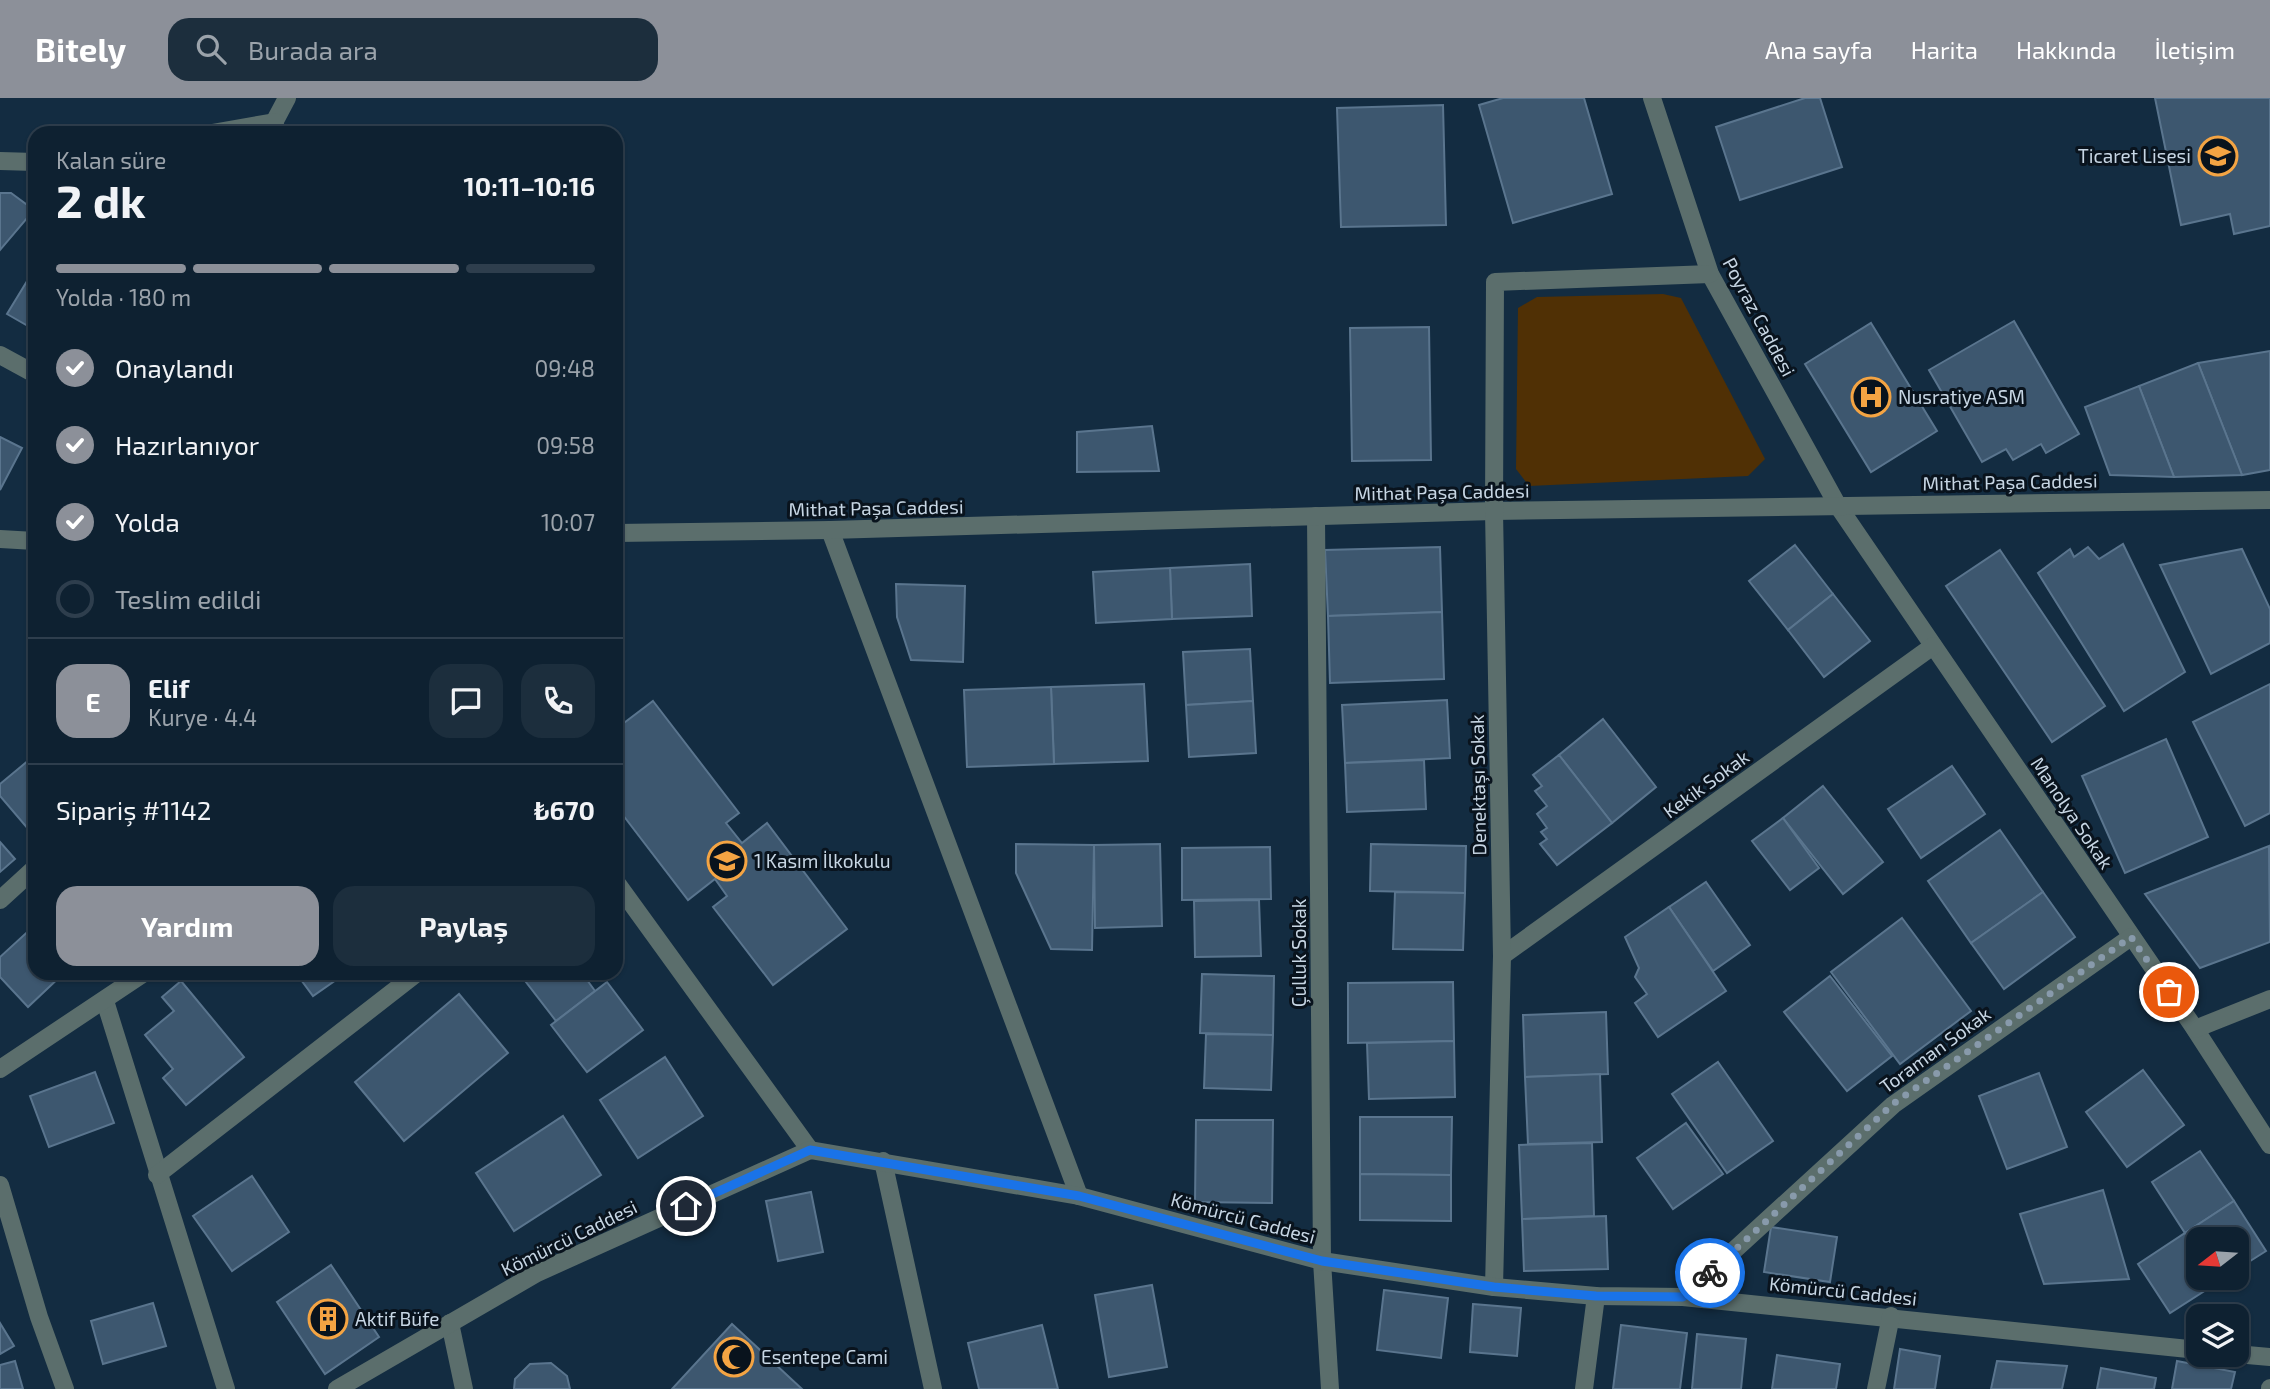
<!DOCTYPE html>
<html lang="tr">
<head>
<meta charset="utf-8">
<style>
  :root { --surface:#0e2131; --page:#1c2e3d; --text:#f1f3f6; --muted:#9ba3ab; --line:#2e3e4d; --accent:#8c9099 }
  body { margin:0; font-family:"Exo 2",sans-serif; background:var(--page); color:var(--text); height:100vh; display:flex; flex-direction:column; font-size:26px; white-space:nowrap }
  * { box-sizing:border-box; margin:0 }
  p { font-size:23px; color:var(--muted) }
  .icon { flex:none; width:38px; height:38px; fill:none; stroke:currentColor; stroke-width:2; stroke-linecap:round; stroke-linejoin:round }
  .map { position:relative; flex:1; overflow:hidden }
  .side { position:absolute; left:28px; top:28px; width:595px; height:854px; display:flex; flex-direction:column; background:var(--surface); border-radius:21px; box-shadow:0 2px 5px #0004,0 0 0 2px var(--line) }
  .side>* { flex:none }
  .needle { width:46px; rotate:253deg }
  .controls { position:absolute; left:2186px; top:1129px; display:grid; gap:14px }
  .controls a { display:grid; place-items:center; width:63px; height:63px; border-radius:14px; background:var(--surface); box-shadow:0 2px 5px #0004,0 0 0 2px var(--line); font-size:35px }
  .pin { position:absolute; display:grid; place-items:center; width:60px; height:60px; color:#fff; margin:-30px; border:4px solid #fff; border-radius:50%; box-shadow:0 2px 7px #0007 }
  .courier { position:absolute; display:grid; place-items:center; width:70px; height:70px; margin:-35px; border:5px solid #1a73e8; border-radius:50%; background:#fff; color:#222; box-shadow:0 2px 9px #0007 }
  .overview em { font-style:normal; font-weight:700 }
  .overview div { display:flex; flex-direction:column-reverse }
  .overview { display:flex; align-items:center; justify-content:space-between; height:119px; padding:0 28px }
  h1 { font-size:46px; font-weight:700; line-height:52px }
  .bar { display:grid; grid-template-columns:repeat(4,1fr); gap:10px 7px; align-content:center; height:84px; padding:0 28px }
  .bar i { height:9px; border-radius:5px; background:var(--line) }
  .bar .selected { background:var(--accent) }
  .bar p { grid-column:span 4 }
  .line { display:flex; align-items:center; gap:18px; padding:0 28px; border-top:2px solid var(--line) }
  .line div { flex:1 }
  .round { display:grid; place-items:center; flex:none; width:74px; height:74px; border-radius:21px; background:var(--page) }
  ol { padding:0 28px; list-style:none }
  li { display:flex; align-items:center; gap:21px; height:77px }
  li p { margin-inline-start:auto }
  li .icon { padding:7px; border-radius:50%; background:var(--accent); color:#fff; stroke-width:4 }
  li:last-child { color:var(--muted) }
  li i { width:38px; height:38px; border:4px solid var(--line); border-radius:50% }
  .primary-button { display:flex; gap:14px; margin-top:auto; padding:14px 28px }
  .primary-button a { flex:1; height:80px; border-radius:21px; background:var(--accent); color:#fff; font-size:28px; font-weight:700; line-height:80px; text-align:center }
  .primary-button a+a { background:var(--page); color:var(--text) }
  header { display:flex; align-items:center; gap:42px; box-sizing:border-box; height:98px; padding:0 35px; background:var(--accent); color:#fff }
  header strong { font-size:33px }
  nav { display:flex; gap:38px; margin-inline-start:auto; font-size:24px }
  .search { width:490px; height:63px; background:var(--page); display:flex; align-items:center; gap:18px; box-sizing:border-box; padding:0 24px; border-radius:21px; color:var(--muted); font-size:26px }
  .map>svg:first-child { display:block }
  .green { fill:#503005 }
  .building { fill:#3d576f; stroke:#5a758e; stroke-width:2 }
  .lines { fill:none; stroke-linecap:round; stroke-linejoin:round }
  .minor { stroke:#5b6e6c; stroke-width:18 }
  .done { stroke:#889aab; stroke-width:7; stroke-dasharray:0 12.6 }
  .route { stroke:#1a73e8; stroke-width:9 }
  .labels { text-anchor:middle; stroke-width:6; stroke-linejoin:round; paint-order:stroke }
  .poi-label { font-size:19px; fill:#c7d6e4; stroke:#09131d; text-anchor:start }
  .street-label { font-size:19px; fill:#c7d6e4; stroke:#09131d }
</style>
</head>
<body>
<header>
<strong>Bitely</strong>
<div class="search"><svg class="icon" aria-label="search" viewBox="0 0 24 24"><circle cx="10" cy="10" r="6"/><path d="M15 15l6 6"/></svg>Burada ara</div>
<nav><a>Ana sayfa</a><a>Harita</a><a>Hakkında</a><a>İletişim</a></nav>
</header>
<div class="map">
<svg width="2270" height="1291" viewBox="0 0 2270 1291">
  <rect width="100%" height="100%" fill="#132c41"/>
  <polygon class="green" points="1663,196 1681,200 1765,361 1748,378 1529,388 1516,371 1518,210 1537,199"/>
  <g class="building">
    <polygon points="1503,0 1584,0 1612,96 1513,125 1479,7"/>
    <polygon points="1805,0 1820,0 1842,69 1740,102 1716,29"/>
    <polygon points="2155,0 2270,0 2270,128 2234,136 2230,116 2181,127"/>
    <polygon points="1443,7 1446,127 1341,129 1337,10"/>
    <polygon points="0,95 11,95 34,112 0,152"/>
    <polygon points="35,170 35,232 7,216"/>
    <polygon points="2014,223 2079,336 2046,355 2041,346 2013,362 2006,351 1982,364 1929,272"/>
    <polygon points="1871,225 1937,333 1871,374 1805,266"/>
    <polygon points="1429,229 1431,362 1352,363 1350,230"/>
    <polygon points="2270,253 2270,372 2242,377 2198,265"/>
    <polygon points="2198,265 2242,377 2174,379 2139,288"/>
    <polygon points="2139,288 2174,379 2110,377 2085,309"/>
    <polygon points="1152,328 1159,373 1077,374 1077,334"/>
    <polygon points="0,339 22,350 0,392"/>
    <polygon points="2123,446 2185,574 2124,613 2038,475 2070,451 2074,459 2088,449 2099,461"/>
    <polygon points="1795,447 1833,496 1788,532 1749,483"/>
    <polygon points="1440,449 1442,514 1328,518 1325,452"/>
    <polygon points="2242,451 2270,511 2270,545 2211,576 2160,467"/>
    <polygon points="2000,452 2105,608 2052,644 1946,488"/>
    <polygon points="1250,466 1252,518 1172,521 1170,470"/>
    <polygon points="1170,470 1172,521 1096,525 1093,474"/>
    <polygon points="896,486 965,488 963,564 911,562 897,519"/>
    <polygon points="1833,496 1870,543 1824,579 1788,532"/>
    <polygon points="1442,514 1444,581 1330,585 1328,518"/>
    <polygon points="1250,551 1253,603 1186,607 1183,554"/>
    <polygon points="1144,586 1148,663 1054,666 1051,589"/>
    <polygon points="2270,586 2270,715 2245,728 2193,624"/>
    <polygon points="1051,589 1054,666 967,669 964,592"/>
    <polygon points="1447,602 1450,660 1345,665 1342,607"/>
    <polygon points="653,603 739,715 726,725 742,745 767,725 847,831 773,887 713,809 727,798 715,781 688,802 616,708 616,631"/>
    <polygon points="1253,603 1256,655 1189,659 1186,607"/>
    <polygon points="1603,621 1656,689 1612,725 1559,657"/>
    <polygon points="2166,641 2208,739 2125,775 2082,678"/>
    <polygon points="35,657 35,739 0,698 0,686"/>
    <polygon points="1559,657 1612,725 1557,767 1540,746 1547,741 1541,734 1547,730 1537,716 1547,708 1535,693 1542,688 1533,677"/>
    <polygon points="1424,662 1426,711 1347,714 1345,665"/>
    <polygon points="1952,668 1985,716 1921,760 1888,711"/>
    <polygon points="1823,688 1883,764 1843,796 1783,720"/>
    <polygon points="1783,720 1819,770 1790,792 1752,743"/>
    <polygon points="2000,732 2043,794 1971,845 1928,783"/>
    <polygon points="0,744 15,761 0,774"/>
    <polygon points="1016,746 1094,747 1092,852 1051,851 1016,775"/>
    <polygon points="1160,746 1162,828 1095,830 1094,747"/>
    <polygon points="1371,746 1466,748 1465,795 1370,793"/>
    <polygon points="2269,748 2270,844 2200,870 2145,796"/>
    <polygon points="1270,749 1271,801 1182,802 1182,750"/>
    <polygon points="1706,784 1750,847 1713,873 1669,809"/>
    <polygon points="1395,794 1465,795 1463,852 1393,851"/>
    <polygon points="2043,794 2075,839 2004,891 1971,845"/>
    <polygon points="1259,802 1261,858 1195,859 1194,803"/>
    <polygon points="1669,809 1726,893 1658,939 1635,905 1647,896 1635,879 1639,870 1625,839"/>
    <polygon points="1902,820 1971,913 1900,966 1831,874"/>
    <polygon points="35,827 35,875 64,875 28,909 0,879 0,859"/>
    <polygon points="296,875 346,875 313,898"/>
    <polygon points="519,875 582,875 595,893 556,923"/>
    <polygon points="1202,876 1274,878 1273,937 1200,935"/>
    <polygon points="1830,878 1892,958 1847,993 1784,914"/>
    <polygon points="181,883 244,959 186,1007 163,980 173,971 145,937 174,913 162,899"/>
    <polygon points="607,884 643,932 587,974 551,927"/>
    <polygon points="1453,884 1454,943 1348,945 1348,885"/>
    <polygon points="459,896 508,955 404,1043 355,984"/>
    <polygon points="1606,914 1608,976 1525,979 1523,917"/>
    <polygon points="1206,936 1273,937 1271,992 1204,990"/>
    <polygon points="1454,943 1455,999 1369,1001 1367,945"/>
    <polygon points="665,959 703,1018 638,1060 600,1002"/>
    <polygon points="1718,964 1773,1043 1727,1075 1672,996"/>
    <polygon points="2143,972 2184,1027 2127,1069 2086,1014"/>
    <polygon points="95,974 114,1025 49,1049 30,998"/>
    <polygon points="2039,975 2067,1049 2007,1071 1979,998"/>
    <polygon points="1600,976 1602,1044 1528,1046 1525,979"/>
    <polygon points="563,1018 601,1077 514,1133 476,1075"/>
    <polygon points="1360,1019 1452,1019 1451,1077 1360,1076"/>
    <polygon points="1196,1022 1273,1022 1272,1105 1195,1104"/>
    <polygon points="1686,1025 1723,1076 1673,1111 1637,1060"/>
    <polygon points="1592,1045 1594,1118 1522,1121 1519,1047"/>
    <polygon points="2200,1053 2234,1103 2185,1135 2152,1084"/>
    <polygon points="1360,1076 1451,1077 1451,1123 1360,1122"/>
    <polygon points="252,1078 289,1134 232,1173 193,1118"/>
    <polygon points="2103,1092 2129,1181 2044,1186 2020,1116"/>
    <polygon points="811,1094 823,1154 778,1163 766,1103"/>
    <polygon points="2234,1103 2266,1153 2236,1172 2236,1141 2198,1141 2198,1156 2185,1135"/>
    <polygon points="1606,1118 1608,1171 1524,1173 1522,1121"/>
    <polygon points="1771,1129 1837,1139 1830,1184 1764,1174"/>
    <polygon points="2185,1135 2198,1156 2198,1180 2214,1180 2217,1185 2170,1215 2138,1166"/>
    <polygon points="331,1167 379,1239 325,1276 277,1204"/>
    <polygon points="1152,1187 1167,1269 1109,1279 1095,1197"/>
    <polygon points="1384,1192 1448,1200 1441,1260 1377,1252"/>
    <polygon points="153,1205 166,1248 103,1266 91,1223"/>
    <polygon points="1473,1206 1521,1210 1517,1258 1470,1254"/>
    <polygon points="0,1225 14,1248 0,1256"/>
    <polygon points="732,1226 802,1291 672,1291"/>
    <polygon points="1042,1227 1058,1291 979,1291 968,1245"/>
    <polygon points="1621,1227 1687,1235 1680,1291 1613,1291"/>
    <polygon points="1697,1236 1746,1241 1741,1291 1692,1291"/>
    <polygon points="1900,1251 1940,1258 1935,1291 1894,1291"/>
    <polygon points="1777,1257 1840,1266 1836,1291 1772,1291"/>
    <polygon points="15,1263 23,1291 0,1291 0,1267"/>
    <polygon points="1997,1263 2067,1268 2062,1291 1991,1291"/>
    <polygon points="2177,1263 2235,1274 2231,1291 2172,1291"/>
    <polygon points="551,1265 567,1278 570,1291 514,1291 515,1281 530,1266"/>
    <polygon points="2101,1270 2156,1280 2154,1291 2097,1291"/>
  </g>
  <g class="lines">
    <g class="minor">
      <polyline points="1652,0 1710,176 1838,408 2195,931 2270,1047"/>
      <polyline points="269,34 287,0"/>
      <polyline points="212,35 275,24"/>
      <polyline points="0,63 35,64"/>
      <polyline points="0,257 35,276"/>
      <polyline points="1316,418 1322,1163 1330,1291"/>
      <polyline points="830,432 1079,1098"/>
      <polyline points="616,435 830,432 1494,413 2270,402"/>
      <polyline points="0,441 35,443"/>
      <polyline points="616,784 810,1052"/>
      <polyline points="0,802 35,770"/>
      <polyline points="1502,858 1933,548"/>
      <polyline points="105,903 226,1291"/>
      <polyline points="2195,931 2270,901"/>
      <polyline points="0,971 144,875"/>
      <polyline points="883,1063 933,1291"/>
      <polyline points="157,1077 417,875"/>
      <polyline points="0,1087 39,1219 65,1291"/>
      <polyline points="1494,1189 1502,858 1494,413 1495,184 1710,176"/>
      <polyline points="1683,1199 1893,1007 2131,839"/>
      <polyline points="450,1225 464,1291"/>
      <polyline points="2236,1256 2270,1259"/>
      <polyline points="337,1291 537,1175 810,1052 1079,1098 1322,1163 1494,1189 1596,1198 1683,1199 2198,1252"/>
      <polyline points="1584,1291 1596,1198"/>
      <polyline points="1876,1291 1891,1218"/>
      <polyline points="2270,1291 2270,1290"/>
    </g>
  </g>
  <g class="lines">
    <polyline class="done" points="1710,1175 1893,1006 2131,839 2169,894"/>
    <polyline class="route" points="686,1108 810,1052 1079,1098 1322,1163 1494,1189 1596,1198 1683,1199 1710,1175"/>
  </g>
  <defs>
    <symbol id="school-ring" viewBox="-11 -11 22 22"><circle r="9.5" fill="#09131d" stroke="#f4a443" stroke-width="1.5"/><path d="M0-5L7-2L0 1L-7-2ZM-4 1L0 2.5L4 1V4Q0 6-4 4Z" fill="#f4a443"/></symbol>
    <symbol id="hospital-ring" viewBox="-11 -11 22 22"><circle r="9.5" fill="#09131d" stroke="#f4a443" stroke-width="1.5"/><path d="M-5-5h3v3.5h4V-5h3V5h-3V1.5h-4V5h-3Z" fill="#f4a443"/></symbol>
    <symbol id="building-ring" viewBox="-11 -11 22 22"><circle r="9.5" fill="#09131d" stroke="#f4a443" stroke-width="1.5"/><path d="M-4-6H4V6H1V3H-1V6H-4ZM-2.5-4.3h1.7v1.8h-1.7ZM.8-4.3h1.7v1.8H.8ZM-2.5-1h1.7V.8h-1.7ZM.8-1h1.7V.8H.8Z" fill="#f4a443"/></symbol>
    <symbol id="mosque-ring" viewBox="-11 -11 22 22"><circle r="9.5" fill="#09131d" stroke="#f4a443" stroke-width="1.5"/><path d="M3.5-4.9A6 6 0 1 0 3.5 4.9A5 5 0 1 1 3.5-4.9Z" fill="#f4a443"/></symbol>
  </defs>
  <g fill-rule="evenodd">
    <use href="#school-ring" x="2196" y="36" width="44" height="44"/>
    <use href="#hospital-ring" x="1849" y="277" width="44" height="44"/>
    <use href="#school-ring" x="705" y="741" width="44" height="44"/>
    <use href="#building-ring" x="306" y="1199" width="44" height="44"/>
    <use href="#mosque-ring" x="712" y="1237" width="44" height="44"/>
  </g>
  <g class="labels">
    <g class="poi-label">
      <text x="2191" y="65" text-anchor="end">Ticaret Lisesi</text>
      <text x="1898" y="306">Nusratiye ASM</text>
      <text x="754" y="770">1 Kasım İlkokulu</text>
      <text x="355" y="1228">Aktif Büfe</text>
      <text x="761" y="1266">Esentepe Cami</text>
    </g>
    <g class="street-label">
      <text transform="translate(1759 219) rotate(62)" y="7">Poyraz Caddesi</text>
      <text transform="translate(2010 384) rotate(-1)" y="7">Mithat Paşa Caddesi</text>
      <text transform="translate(1442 394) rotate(-1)" y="7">Mithat Paşa Caddesi</text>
      <text transform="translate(876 410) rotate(-1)" y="7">Mithat Paşa Caddesi</text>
      <text transform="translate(1706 686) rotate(-36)" y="7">Kekik Sokak</text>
      <text transform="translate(1478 687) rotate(-91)" y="7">Denektaşı Sokak</text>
      <text transform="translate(2072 715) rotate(56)" y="7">Manolya Sokak</text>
      <text transform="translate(1299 855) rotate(-90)" y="7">Çulluk Sokak</text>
      <text transform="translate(1935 952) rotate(-36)" y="7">Toraman Sokak</text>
      <text transform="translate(1243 1120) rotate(15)" y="7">Kömürcü Caddesi</text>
      <text transform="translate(569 1140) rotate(-26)" y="7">Kömürcü Caddesi</text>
      <text transform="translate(1843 1193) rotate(6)" y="7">Kömürcü Caddesi</text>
    </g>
  </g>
</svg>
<div class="controls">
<a><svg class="needle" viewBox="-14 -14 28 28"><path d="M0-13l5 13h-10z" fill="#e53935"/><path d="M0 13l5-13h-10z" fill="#9ba3ab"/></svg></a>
<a><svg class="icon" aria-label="layers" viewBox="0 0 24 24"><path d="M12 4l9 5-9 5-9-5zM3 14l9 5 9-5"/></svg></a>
</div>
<div class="pin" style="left:2169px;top:894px;background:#ea580c"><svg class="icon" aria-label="bag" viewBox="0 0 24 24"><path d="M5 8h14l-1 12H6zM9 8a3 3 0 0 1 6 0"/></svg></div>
<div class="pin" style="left:686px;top:1108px;background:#1f2937"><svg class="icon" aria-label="home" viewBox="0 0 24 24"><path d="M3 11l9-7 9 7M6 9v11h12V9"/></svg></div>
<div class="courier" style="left:1710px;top:1175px"><svg class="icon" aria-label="bike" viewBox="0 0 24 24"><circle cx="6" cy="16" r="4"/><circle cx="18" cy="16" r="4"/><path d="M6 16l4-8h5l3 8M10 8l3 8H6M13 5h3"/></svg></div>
<section class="side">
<div class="overview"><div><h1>2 dk</h1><p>Kalan süre</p></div><em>10:11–10:16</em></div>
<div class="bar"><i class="selected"></i><i class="selected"></i><i class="selected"></i><i></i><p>Yolda · 180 m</p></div>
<ol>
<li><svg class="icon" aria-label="check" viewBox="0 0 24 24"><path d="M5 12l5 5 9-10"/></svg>Onaylandı<p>09:48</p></li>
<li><svg class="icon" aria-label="check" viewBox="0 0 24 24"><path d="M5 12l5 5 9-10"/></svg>Hazırlanıyor<p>09:58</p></li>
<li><svg class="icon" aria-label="check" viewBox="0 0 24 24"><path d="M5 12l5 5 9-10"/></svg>Yolda<p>10:07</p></li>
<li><i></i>Teslim edildi</li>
</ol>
<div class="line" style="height:126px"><b class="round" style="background:var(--accent);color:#fff">E</b><div><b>Elif</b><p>Kurye · 4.4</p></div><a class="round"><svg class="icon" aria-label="chat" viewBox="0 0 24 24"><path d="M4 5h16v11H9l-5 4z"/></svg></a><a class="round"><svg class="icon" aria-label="phone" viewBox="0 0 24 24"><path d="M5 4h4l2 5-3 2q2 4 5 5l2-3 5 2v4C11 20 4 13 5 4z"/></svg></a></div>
<div class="line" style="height:91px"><div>Sipariş #1142</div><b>₺670</b></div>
<div class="primary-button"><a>Yardım</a><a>Paylaş</a></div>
</section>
</div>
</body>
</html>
